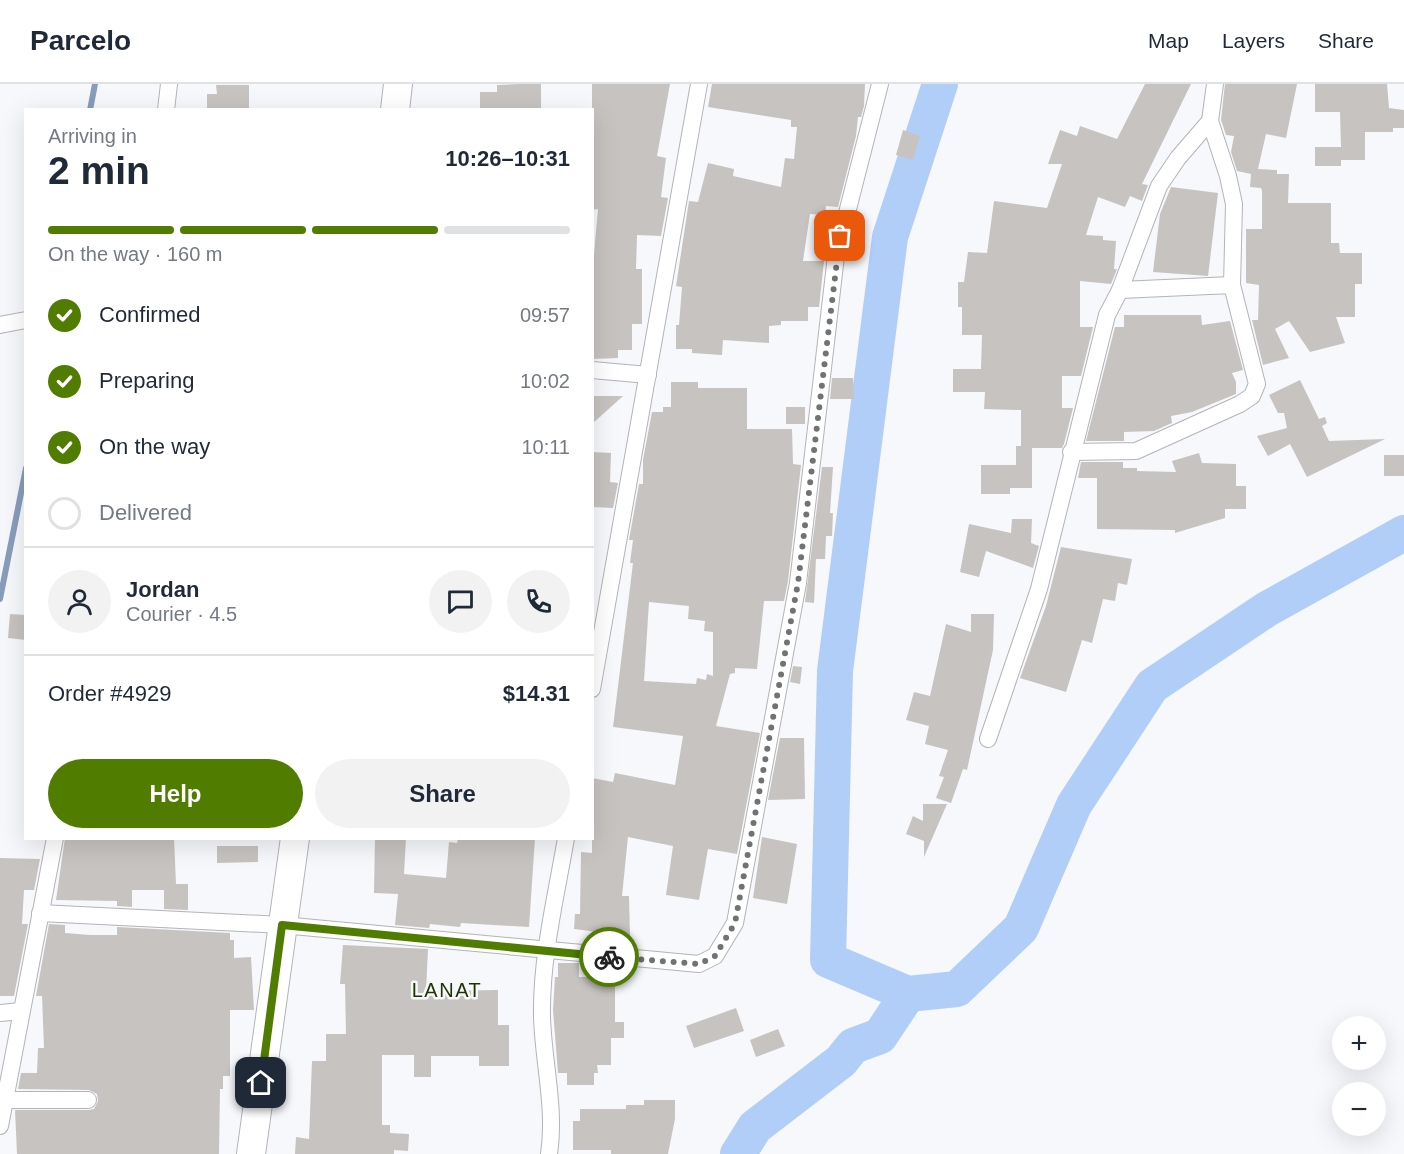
<!DOCTYPE html>
<html lang="en">
<head>
<meta charset="utf-8">
<style>
  :root { --surface:#fff; --page:#f2f2f3; --text:#1f2937; --muted:#747a83; --line:#e0e1e3; --accent:#507c00 }
  body { margin:0; font-family:Helvetica,sans-serif; background:var(--page); color:var(--text); height:100vh; display:flex; flex-direction:column; font-size:22px; white-space:nowrap }
  * { box-sizing:border-box; margin:0 }
  p { font-size:20px; color:var(--muted) }
  .icon { flex:none; width:33px; height:33px; fill:none; stroke:currentColor; stroke-width:2; stroke-linecap:round; stroke-linejoin:round }
  .map { position:relative; flex:1; overflow:hidden }
  .drawer { position:absolute; left:24px; top:24px; width:570px; height:732px; display:flex; flex-direction:column; background:var(--surface); border-radius:0px; box-shadow:0 6px 24px #0002 }
  .drawer>* { flex:none }
  .tools { position:absolute; left:1332px; top:932px; display:grid; gap:12px }
  .tools a { display:grid; place-items:center; width:54px; height:54px; border-radius:50%; background:var(--surface); box-shadow:0 6px 24px #0002; font-size:30px }
  .pin { position:absolute; display:grid; place-items:center; width:51px; height:51px; color:#fff; margin:-26px; border-radius:12px; box-shadow:0 3px 9px #0006 }
  .courier { position:absolute; display:grid; place-items:center; width:60px; height:60px; margin:-30px; border:4px solid #507c00; border-radius:50%; background:#fff; color:#222; box-shadow:0 2px 8px #0007 }
  .headline em { font-style:normal; font-weight:800 }
  .headline div { display:flex; flex-direction:column-reverse }
  .headline { display:flex; align-items:center; justify-content:space-between; height:102px; padding:0 24px }
  h1 { font-size:39px; font-weight:800; line-height:45px }
  .bar { display:grid; grid-template-columns:repeat(4,1fr); gap:9px 6px; align-content:center; height:72px; padding:0 24px }
  .bar i { height:8px; border-radius:4px; background:var(--line) }
  .bar .selected { background:var(--accent) }
  .bar p { grid-column:span 4 }
  .line { display:flex; align-items:center; gap:15px; padding:0 24px; border-top:2px solid var(--line) }
  .line div { flex:1 }
  .round { display:grid; place-items:center; flex:none; width:63px; height:63px; border-radius:32px; background:var(--page) }
  ol { padding:0 24px; list-style:none }
  li { display:flex; align-items:center; gap:18px; height:66px }
  li p { margin-inline-start:auto }
  li .icon { padding:6px; border-radius:50%; background:var(--accent); color:#fff; stroke-width:4 }
  li:last-child { color:var(--muted) }
  li i { width:33px; height:33px; border:3px solid var(--line); border-radius:50% }
  .action { display:flex; gap:12px; margin-top:auto; padding:12px 24px }
  .action a { flex:1; height:69px; border-radius:36px; background:var(--accent); color:#fff; font-size:24px; font-weight:800; line-height:69px; text-align:center }
  .action a+a { background:var(--page); color:var(--text) }
  header { display:flex; align-items:center; gap:36px; box-sizing:border-box; height:84px; padding:0 30px; background:var(--surface); border-bottom:2px solid var(--line) }
  header strong { font-size:28px }
  nav { display:flex; gap:33px; margin-inline-start:auto; font-size:21px }
  .map>svg:first-child { display:block }
  .lines { fill:none; stroke-linecap:round; stroke-linejoin:round }
  .stream { stroke:#889dbb; stroke-width:6 }
  .river { stroke:#b1cef9; stroke-width:36 }
  .building { fill:#c7c3c1; fill-rule:evenodd }
  .minor-casing { stroke:#b2b4b7; stroke-width:18 }
  .trunk-casing { stroke:#b2b4b7; stroke-width:30 }
  .minor { stroke:#fff; stroke-width:16 }
  .trunk { stroke:#fff; stroke-width:28 }
  .done { stroke:#717274; stroke-width:6; stroke-dasharray:0 10.8 }
  .route { stroke:#507c00; stroke-width:8 }
  .labels { text-anchor:middle; stroke-width:5; stroke-linejoin:round; paint-order:stroke }
  .quarter-label { font-size:20px; letter-spacing:1.5px; fill:#1f3400; stroke:#f6f8fb }
</style>
</head>
<body>
<header>
<strong>Parcelo</strong>
<nav><a>Map</a><a>Layers</a><a>Share</a></nav>
</header>
<div class="map">
<svg width="1404" height="1070" viewBox="0 0 1404 1070">
  <rect width="100%" height="100%" fill="#f6f8fb"/>
  <g class="lines">
    <g class="stream">
      <polyline points="90,26 95,0"/>
      <polyline points="0,515 26,384"/>
    </g>
    <g class="river">
      <polyline points="940,0 890,153 835,587 828,876 908,910 957,905 1021,844 1074,721 1152,602 1267,525 1404,449"/>
      <polyline points="738,1070 755,1043 841,977 853,962 880,952 908,910"/>
    </g>
  </g>
  <g class="building">
    <polygon points="520,0 541,0 541,26 480,26 480,8 497,8 497,1"/>
    <polygon points="592,0 670,0 657,72 666,74 661,113 668,114 661,152 637,151 636,185 642,185 642,240 632,240 632,266 618,266 618,274 592,275 592,194 598,125 592,126"/>
    <polygon points="712,0 865,0 864,22 861,33 858,33 856,52 838,123 826,122 825,131 810,130 803,177 824,177 819,223 808,223 808,237 781,237 781,241 769,242 769,259 723,256 722,271 692,269 692,265 676,265 676,241 679,241 682,203 676,202 689,117 698,118 708,79 734,85 733,92 781,103 785,74 794,75 797,43 791,43 791,36 708,23"/>
    <polygon points="1145,0 1191,0 1142,100 1148,101 1142,117 1130,112 1125,123 1098,113 1086,151 1103,152 1103,156 1116,157 1114,185 1117,185 1111,200 1080,197 1080,243 1093,243 1081,292 1062,292 1062,324 1073,324 1064,360 1062,364 1032,364 1032,404 1010,404 1010,410 981,410 981,381 1016,381 1016,362 1021,362 1021,326 984,325 985,308 953,308 953,285 981,285 982,251 962,251 962,223 958,223 958,198 964,198 968,168 987,169 994,117 1047,124 1062,80 1048,80 1060,46 1077,52 1080,42 1117,55"/>
    <polygon points="1225,0 1297,0 1286,54 1266,50 1258,85 1277,86 1277,90 1289,90 1288,119 1331,119 1331,159 1339,159 1340,169 1362,169 1362,200 1355,200 1355,233 1336,233 1345,259 1310,268 1289,237 1275,245 1289,274 1263,281 1252,236 1258,236 1259,201 1246,199 1246,145 1262,145 1262,107 1261,104 1250,103 1251,90 1237,87 1231,68 1234,52 1226,51 1221,36"/>
    <polygon points="1315,0 1387,0 1389,24 1404,26 1404,44 1393,44 1393,48 1365,48 1365,76 1341,76 1341,82 1315,82 1315,63 1341,63 1340,28 1315,28"/>
    <polygon points="216,1 249,1 249,26 207,26 207,10 217,10"/>
    <polygon points="903,46 920,52 913,76 896,71"/>
    <polygon points="1171,103 1218,109 1208,192 1153,188 1160,130"/>
    <polygon points="1124,231 1201,231 1202,241 1230,237 1243,286 1232,289 1236,298 1236,310 1192,328 1171,332 1172,339 1154,347 1124,348 1124,357 1086,357 1115,243 1124,243"/>
    <polygon points="832,294 853,294 854,315 830,315"/>
    <polygon points="1300,296 1319,335 1325,333 1327,339 1322,342 1329,357 1385,355 1307,393 1290,360 1268,372 1257,352 1287,344 1284,329 1278,329 1269,311"/>
    <path d="M671,298H698V304H747V345H792L793,380L801,381L788,497L784,517H764L757,585L735,584V589L730,590L716,642L760,649L737,770L708,765L699,816L666,811L673,762L628,753L622,812H629L630,852L574,845L575,830H580L581,768L592,769V694L613,698L615,689L675,701L683,652L613,643L633,479H630L633,456H629L639,400H643V376L652,328H663V323H671ZM649,518L689,522L688,535L705,537L704,547L713,548V592L707,590L706,596L697,594L696,600L644,597Z"/>
    <polygon points="592,312 623,312 592,340"/>
    <rect x="786" y="323" width="19" height="17"/>
    <polygon points="592,368 611,369 610,398 618,399 613,424 592,423"/>
    <polygon points="1199,369 1202,379 1236,380 1236,402 1246,402 1246,425 1225,425 1225,434 1175,449 1175,446 1097,445 1097,394 1078,394 1081,378 1123,378 1123,384 1137,384 1137,387 1176,388 1172,377"/>
    <rect x="1384" y="371" width="20" height="21"/>
    <polygon points="822,383 833,383 830,429 833,429 832,452 826,452 825,475 816,475 814,519 805,518"/>
    <polygon points="1012,435 1032,435 1031,459 1039,462 1033,484 986,467 979,493 960,488 969,440 1011,449"/>
    <polygon points="1061,463 1132,475 1127,501 1118,499 1115,517 1103,515 1092,559 1082,556 1066,608 1020,594 1046,522"/>
    <polygon points="10,530 26,531 26,556 8,554"/>
    <polygon points="971,530 994,530 993,566 967,686 963,685 951,719 936,714 944,693 939,692 948,666 925,660 929,642 906,636 914,608 930,612 946,540 971,548"/>
    <polygon points="793,582 802,583 800,600 790,598"/>
    <polygon points="780,654 804,654 805,715 768,716"/>
    <polygon points="923,720 947,720 924,773 924,757 906,750 913,732 923,737"/>
    <polygon points="762,753 797,760 787,820 753,814"/>
    <polygon points="65,754 174,754 176,800 188,800 188,826 164,825 164,806 132,806 132,823 117,822 117,817 56,816"/>
    <polygon points="375,754 406,754 404,790 446,794 449,758 457,759 458,754 535,754 529,843 461,839 460,843 430,840 429,844 395,841 398,810 374,809"/>
    <polygon points="217,762 258,762 258,778 217,779"/>
    <polygon points="0,774 40,775 34,806 24,806 22,840 28,840 14,912 0,912"/>
    <polygon points="49,840 65,841 65,849 90,851 117,851 117,843 230,849 230,856 234,856 234,874 251,873 254,926 230,926 230,992 223,992 223,1005 220,1005 219,1070 17,1070 15,1026 88,1026 94,1025 98,1017 97,1010 89,1006 18,1005 21,989 37,989 38,964 44,964 42,912 36,912"/>
    <polygon points="343,861 428,865 426,907 498,906 498,941 509,941 509,982 479,982 479,972 431,972 431,993 414,993 414,971 382,971 382,1041 390,1041 390,1049 409,1050 408,1067 394,1066 394,1070 295,1070 296,1053 309,1055 312,977 326,977 326,950 346,950 345,900 340,900"/>
    <polygon points="558,879 579,879 579,893 606,893 606,899 615,901 615,938 624,938 624,954 611,954 611,981 597,981 598,989 594,989 594,1001 567,1001 567,989 558,989 553,926 555,893 558,893"/>
    <polygon points="736,924 744,947 694,964 686,942"/>
    <polygon points="778,945 785,962 756,973 750,956"/>
    <polygon points="644,1016 675,1016 675,1035 668,1070 611,1070 611,1066 573,1066 573,1037 580,1037 580,1025 626,1025 626,1021 644,1021"/>
  </g>
  <g class="lines">
    <defs>
      <g id="minor">
        <polyline points="166,26 169,0"/>
        <polyline points="1210,37 1228,92 1234,120 1232,201"/>
        <polyline points="0,241 26,236"/>
        <polyline points="592,286 648,291"/>
        <polyline points="1071,368 1136,367 1240,320 1252,312 1257,300 1232,201 1120,206"/>
        <polyline points="592,605 699,0"/>
        <polyline points="988,655 1039,505 1107,231 1120,206 1159,102 1178,74 1210,37 1215,0"/>
        <polyline points="40,829 282,841 699,880 715,872 735,839 798,499 836,172 880,0"/>
        <polyline points="0,929 21,927"/>
        <polyline points="4,1016 88,1016"/>
        <polyline points="0,1042 55,754"/>
        <path d="M549,1070C556,1025 543,977 542,932C541,873 556,813 566,754"/>
      </g>
      <g id="trunk">
        <polyline points="395,26 398,0"/>
        <polyline points="251,1070 295,754"/>
      </g>
    </defs>
    <use href="#minor" class="minor-casing"/>
    <use href="#trunk" class="trunk-casing"/>
    <use href="#minor" class="minor"/>
    <use href="#trunk" class="trunk"/>
  </g>
  <g class="lines">
    <polyline class="done" points="609,873 699,880 715,872 735,839 798,499 840,152"/>
    <polyline class="route" points="261,999 282,841 609,873"/>
  </g>
  <g class="labels">
    <g class="quarter-label">
      <text x="447" y="913">LANAT</text>
    </g>
  </g>
</svg>
<div class="tools">
<a>+</a>
<a>−</a>
</div>
<div class="pin" style="left:840px;top:152px;background:#ea580c"><svg class="icon" aria-label="bag" viewBox="0 0 24 24"><path d="M5 8h14l-1 12H6zM9 8a3 3 0 0 1 6 0"/></svg></div>
<div class="pin" style="left:261px;top:999px;background:#1f2937"><svg class="icon" aria-label="home" viewBox="0 0 24 24"><path d="M3 11l9-7 9 7M6 9v11h12V9"/></svg></div>
<div class="courier" style="left:609px;top:873px"><svg class="icon" aria-label="bike" viewBox="0 0 24 24"><circle cx="6" cy="16" r="4"/><circle cx="18" cy="16" r="4"/><path d="M6 16l4-8h5l3 8M10 8l3 8H6M13 5h3"/></svg></div>
<section class="drawer">
<div class="headline"><div><h1>2 min</h1><p>Arriving in</p></div><em>10:26–10:31</em></div>
<div class="bar"><i class="selected"></i><i class="selected"></i><i class="selected"></i><i></i><p>On the way · 160 m</p></div>
<ol>
<li><svg class="icon" aria-label="check" viewBox="0 0 24 24"><path d="M5 12l5 5 9-10"/></svg>Confirmed<p>09:57</p></li>
<li><svg class="icon" aria-label="check" viewBox="0 0 24 24"><path d="M5 12l5 5 9-10"/></svg>Preparing<p>10:02</p></li>
<li><svg class="icon" aria-label="check" viewBox="0 0 24 24"><path d="M5 12l5 5 9-10"/></svg>On the way<p>10:11</p></li>
<li><i></i>Delivered</li>
</ol>
<div class="line" style="height:108px"><a class="round"><svg class="icon" aria-label="person" viewBox="0 0 24 24"><circle cx="12" cy="8" r="4"/><path d="M4 21q1-7 8-7t8 7"/></svg></a><div><b>Jordan</b><p>Courier · 4.5</p></div><a class="round"><svg class="icon" aria-label="chat" viewBox="0 0 24 24"><path d="M4 5h16v11H9l-5 4z"/></svg></a><a class="round"><svg class="icon" aria-label="phone" viewBox="0 0 24 24"><path d="M5 4h4l2 5-3 2q2 4 5 5l2-3 5 2v4C11 20 4 13 5 4z"/></svg></a></div>
<div class="line" style="height:78px"><div>Order #4929</div><b>$14.31</b></div>
<div class="action"><a>Help</a><a>Share</a></div>
</section>
</div>
</body>
</html>
